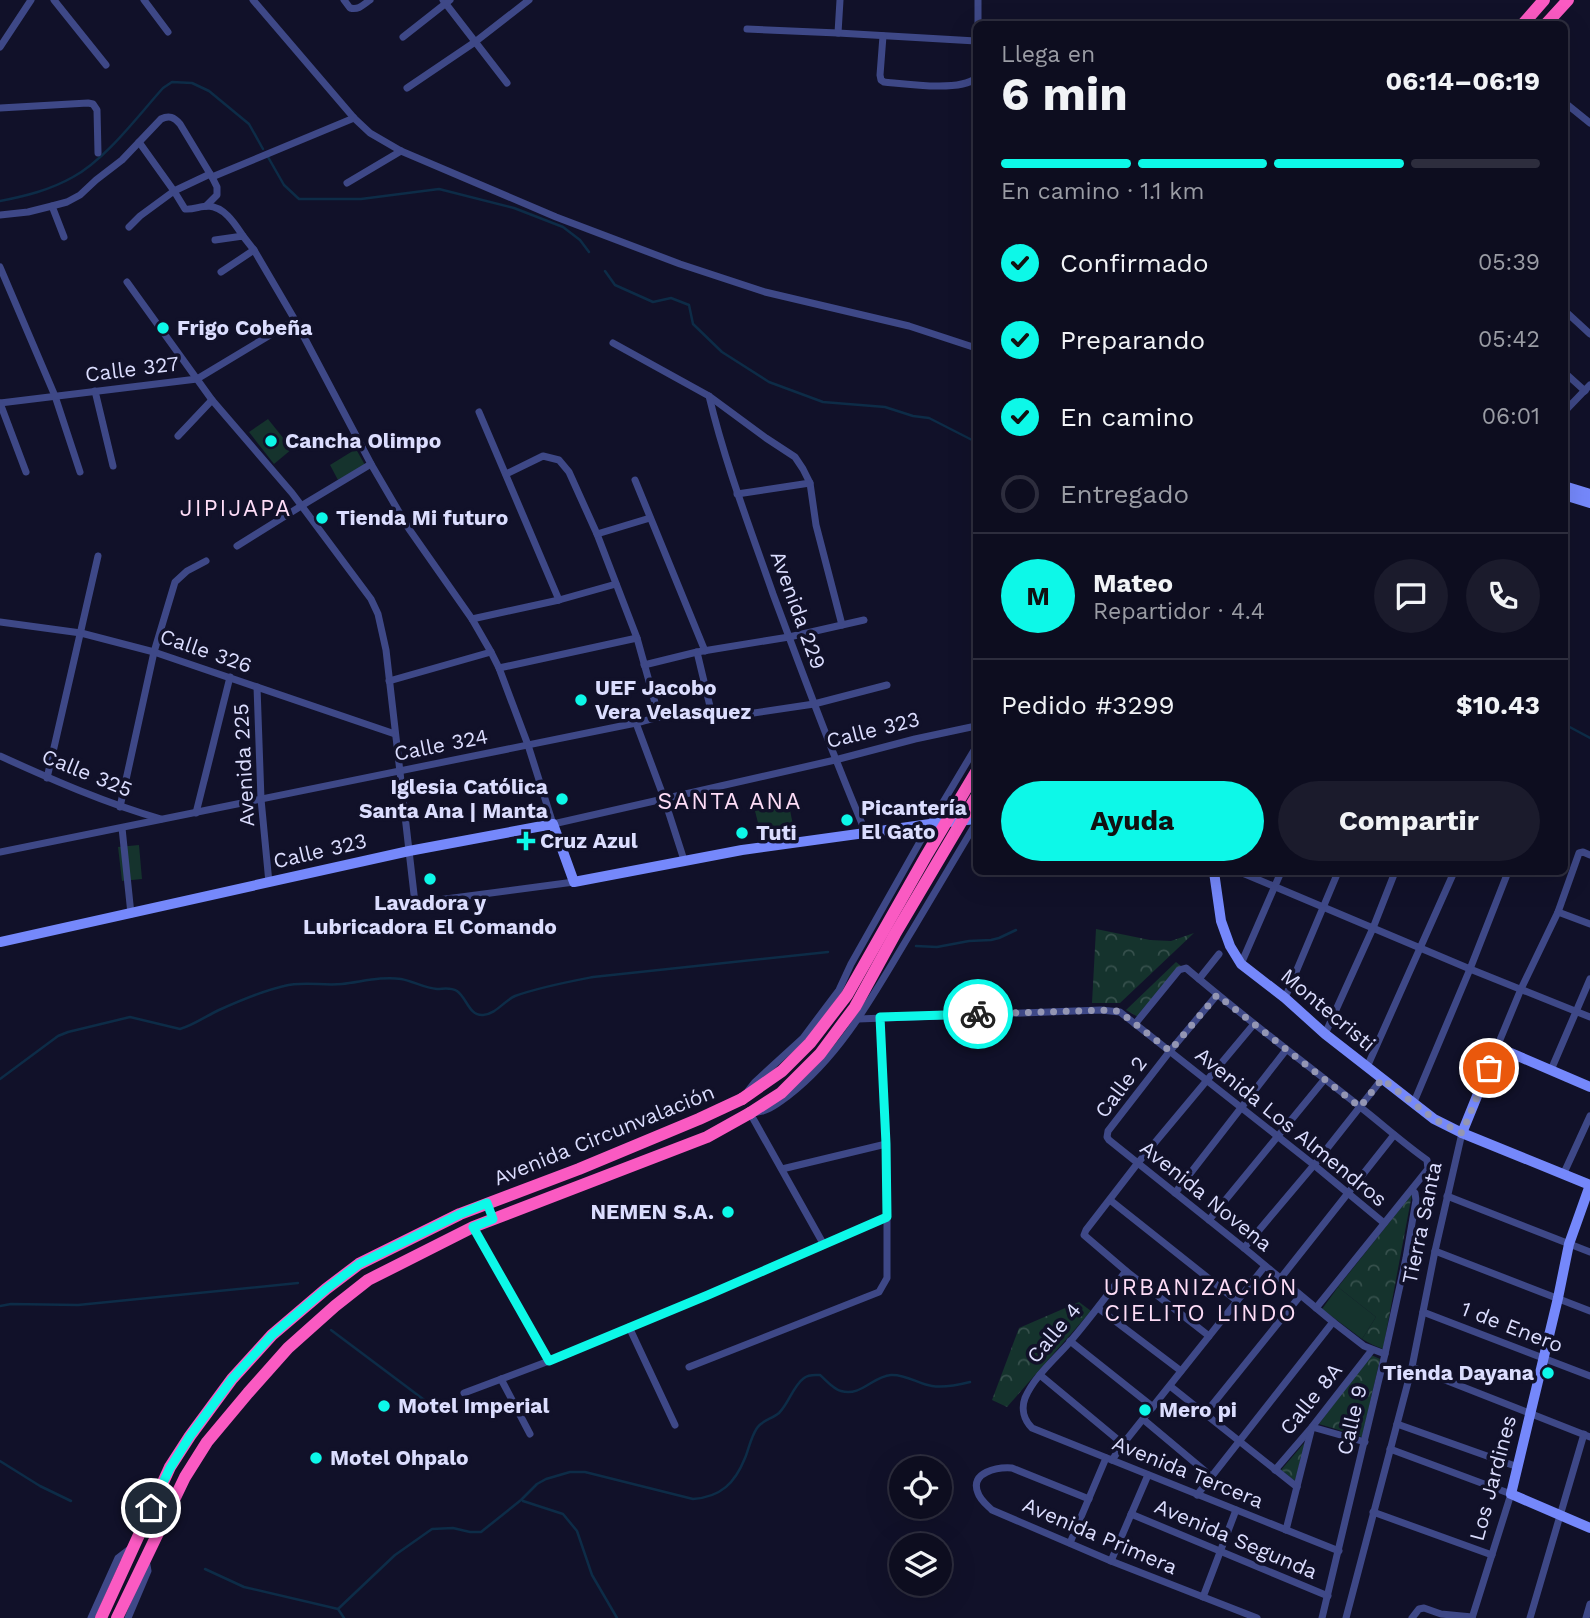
<!DOCTYPE html>
<html lang="es">
<head>
<meta charset="utf-8">
<style>
  :root { --surface:#0d0d1f; --page:#1b1b2c; --text:#f1f3f6; --muted:#9a9ca4; --line:#2d2d3d; --accent:#0df8e8 }
  body { margin:0; font-family:"Work Sans",sans-serif; background:var(--page); color:var(--text); height:100vh; display:flex; flex-direction:column; font-size:26px; white-space:nowrap }
  * { box-sizing:border-box; margin:0 }
  p { font-size:23px; color:var(--muted) }
  .icon { flex:none; width:38px; height:38px; fill:none; stroke:currentColor; stroke-width:2; stroke-linecap:round; stroke-linejoin:round }
  .map { position:relative; flex:1; overflow:hidden }
  .details { position:absolute; left:973px; top:21px; width:595px; height:854px; display:flex; flex-direction:column; background:var(--surface); border-radius:10px; box-shadow:0 7px 28px #0002,0 0 0 2px var(--line) }
  .details>* { flex:none }
  .controls { position:absolute; left:889px; top:1456px; display:grid; gap:14px }
  .controls a { display:grid; place-items:center; width:63px; height:63px; border-radius:50%; background:var(--surface); box-shadow:0 7px 28px #0002,0 0 0 2px var(--line); font-size:35px }
  .pin { position:absolute; display:grid; place-items:center; width:60px; height:60px; color:#fff; margin:-30px; border:4px solid #fff; border-radius:50%; box-shadow:0 2px 7px #0007 }
  .courier { position:absolute; display:grid; place-items:center; width:70px; height:70px; margin:-35px; border:5px solid #0df8e8; border-radius:50%; background:#fff; color:#222; box-shadow:0 2px 9px #0007 }
  .head em { font-style:normal; font-weight:700 }
  .head div { display:flex; flex-direction:column-reverse }
  .head { display:flex; align-items:center; justify-content:space-between; height:119px; padding:0 28px }
  h1 { font-size:46px; font-weight:700; line-height:52px }
  .bar { display:grid; grid-template-columns:repeat(4,1fr); gap:10px 7px; align-content:center; height:84px; padding:0 28px }
  .bar i { height:9px; border-radius:5px; background:var(--line) }
  .bar .on { background:var(--accent) }
  .bar p { grid-column:span 4 }
  .line { display:flex; align-items:center; gap:18px; padding:0 28px; border-top:2px solid var(--line) }
  .line div { flex:1 }
  .round { display:grid; place-items:center; flex:none; width:74px; height:74px; border-radius:37px; background:var(--page) }
  ol { padding:0 28px; list-style:none }
  li { display:flex; align-items:center; gap:21px; height:77px }
  li p { margin-inline-start:auto }
  li .icon { padding:7px; border-radius:50%; background:var(--accent); color:#111; stroke-width:4 }
  li:last-child { color:var(--muted) }
  li i { width:38px; height:38px; border:4px solid var(--line); border-radius:50% }
  .action { display:flex; gap:14px; margin-top:auto; padding:14px 28px }
  .action a { flex:1; height:80px; border-radius:42px; background:var(--accent); color:#111; font-size:28px; font-weight:700; line-height:80px; text-align:center }
  .action a+a { background:var(--page); color:var(--text) }
  .map>svg:first-child { display:block }
  .grass { fill:#15332d }
  .forest { fill:url(#forest-crowns) }
  .lines { fill:none; stroke-linecap:round; stroke-linejoin:round }
  .stream { stroke:#0d2c47; stroke-width:2.5 }
  .street { stroke:#3e4887; stroke-width:7 }
  .secondary { stroke:#7588fb; stroke-width:10 }
  .highway { stroke:#fa5ac2; stroke-width:12 }
  .highway-bridge { stroke:#fa5ac2; stroke-width:12 }
  .done { stroke:#9496b3; stroke-width:7; stroke-dasharray:0 12.6 }
  .route { stroke:#0df8e8; stroke-width:9 }
  .poi-dot { fill:#0df8e8; stroke:#111129; stroke-width:2.5 }
  .labels { text-anchor:middle; stroke-width:7; stroke-linejoin:round; paint-order:stroke }
  .poi-label { font-size:21px; font-weight:bold; fill:#dbddfe; stroke:#111129; text-anchor:start }
  .street-label { font-size:21px; fill:#dbddfe; stroke:#111129 }
  .neighbourhood-label { font-size:23px; letter-spacing:2px; fill:#feddf7; stroke:#111129 }
</style>
</head>
<body>
<div class="map">
<svg width="1590" height="1618" viewBox="0 0 1590 1618">
  <defs>
    <pattern id="forest-crowns" width="20" height="18" patternUnits="userSpaceOnUse" patternTransform="scale(1.75)"><rect width="20" height="18" fill="#15332d"/><path d="M2 6a3 3 0 1 1 6 0M12 15a3 3 0 1 1 6 0" fill="none" stroke="#36504c"/></pattern>
  </defs>
  <rect width="100%" height="100%" fill="#111129"/>
  <g class="grass">
    <polygon points="268,419 292,449 274,464 249,432"/>
    <polygon points="356,449 365,465 338,480 330,465"/>
    <polygon points="789,805 793,825 760,831 755,811"/>
    <polygon points="139,845 142,879 122,881 118,847"/>
    <polygon points="1338,1287 1376,1317 1362,1339 1322,1309"/>
  </g>
  <g class="forest">
    <polygon points="1096,929 1150,940 1171,941 1194,933 1120,1003 1092,1003"/>
    <polygon points="1176,962 1181,966 1138,1017 1126,1010"/>
    <polygon points="1412,1194 1383,1349 1373,1345 1362,1339 1376,1317 1338,1287"/>
    <polygon points="1079,1302 1091,1311 1007,1407 992,1400 1019,1328"/>
    <polygon points="1371,1355 1380,1359 1362,1437 1319,1424"/>
    <polygon points="1305,1442 1295,1481 1281,1470"/>
  </g>
  <g class="lines">
    <g class="stream">
      <polyline points="268,157 284,185 299,199 361,199 439,189 514,208 563,227 580,240 589,252"/>
      <path d="M0,201C26,196 50,190 73,177C106,159 137,117 163,88L172,82L192,83L209,91L249,124L263,149"/>
      <polyline points="605,271 615,285 653,302 671,298 689,305 693,324 722,352 769,382 823,402 885,407 913,416 929,418 976,442"/>
      <polyline points="1564,724 1590,738"/>
      <polyline points="916,946 937,947 969,941 991,940 999,938 1016,930"/>
      <path d="M0,1079L58,1036L68,1032L130,1017L180,1029C194,1025 206,1016 219,1010C239,1001 262,991 284,986C303,981 323,986 342,984C361,982 382,976 401,979C413,981 424,988 437,989C444,989 450,987 457,991C467,998 469,1016 483,1015C496,1014 504,1001 515,996C540,987 567,982 593,977L828,952"/>
      <polyline points="0,1306 11,1304 78,1305 298,1283"/>
      <polyline points="331,1330 431,1405"/>
      <polyline points="0,1461 40,1486 71,1501"/>
      <polyline points="523,1501 563,1514 577,1531 592,1575 617,1618"/>
      <polyline points="205,1569 244,1587 338,1609 344,1618"/>
      <path d="M338,1609L395,1555L432,1529L453,1528L470,1532H481L521,1500L537,1484L546,1479L570,1472H585L693,1499C721,1497 735,1483 745,1458C749,1448 751,1437 757,1428C762,1420 772,1419 779,1413C789,1403 793,1386 804,1378C809,1374 815,1375 820,1375C826,1380 833,1389 841,1391C861,1397 873,1376 891,1375C906,1374 918,1384 932,1386C945,1388 958,1385 970,1382"/>
    </g>
    <g class="street">
      <polyline points="54,0 106,65"/>
      <polyline points="144,0 168,32"/>
      <polyline points="253,0 354,118 370,133 401,151 556,217 680,264 765,292 909,326 976,348"/>
      <path d="M344,0L350,8C359,10 363,5 370,0"/>
      <polyline points="443,0 507,83"/>
      <polyline points="840,0 838,33 976,41"/>
      <polyline points="978,24 978,0"/>
      <polyline points="747,29 838,33"/>
      <path d="M883,36L880,75L881,80L884,82C906,84 960,92 976,78"/>
      <polyline points="403,37 450,0"/>
      <polyline points="0,47 31,0"/>
      <polyline points="407,88 475,42 529,0"/>
      <polyline points="1564,102 1590,123"/>
      <polyline points="0,108 88,103 93,104 97,110 98,153"/>
      <path d="M139,142L174,191L185,209C193,210 200,206 208,206C225,207 235,224 243,236"/>
      <polyline points="347,183 401,151"/>
      <polyline points="52,206 64,237"/>
      <polyline points="206,206 217,195 217,187 212,177"/>
      <path d="M0,215L28,212L52,206L67,202L80,195L96,180L122,160L161,119C169,115 174,117 180,124L212,177L354,118"/>
      <polyline points="129,227 140,216 174,191 210,174"/>
      <polyline points="215,240 243,236 254,250"/>
      <polyline points="0,267 55,396 80,472"/>
      <polyline points="221,272 254,250 295,320 371,464 409,529 472,619 491,652 499,668 528,745 553,824 835,760 915,739 976,726"/>
      <polyline points="127,282 212,400 292,493 371,599 378,614 386,650 415,903 574,882"/>
      <polyline points="1564,310 1590,334"/>
      <polyline points="613,343 709,396 766,438 795,457 803,469 810,483 816,525 842,625"/>
      <polyline points="1564,372 1585,391"/>
      <polyline points="95,391 113,466"/>
      <path d="M709,396C725,463 750,528 773,594C803,674 832,754 866,833"/>
      <polyline points="0,403 197,379 295,320"/>
      <polyline points="0,403 26,472"/>
      <polyline points="479,412 559,600"/>
      <polyline points="1564,412 1590,385"/>
      <polyline points="178,436 212,400"/>
      <polyline points="506,474 543,456 559,460 569,472 597,534 637,638 659,717"/>
      <polyline points="635,480 705,651"/>
      <polyline points="737,494 810,483"/>
      <polyline points="597,534 650,518"/>
      <polyline points="237,546 306,503 371,464"/>
      <polyline points="472,619 559,600 616,584"/>
      <polyline points="0,622 81,633 154,652 395,734"/>
      <polyline points="697,652 713,719"/>
      <polyline points="644,665 697,652 789,637 864,620"/>
      <polyline points="499,668 637,638"/>
      <polyline points="389,681 491,652"/>
      <polyline points="257,687 261,799 269,883"/>
      <polyline points="636,723 664,798 684,860"/>
      <path d="M0,756C53,780 105,803 161,819"/>
      <polyline points="47,778 98,556"/>
      <polyline points="120,807 154,652 175,582 187,571 206,561"/>
      <polyline points="196,813 230,677"/>
      <polyline points="122,828 131,914"/>
      <path d="M0,852L636,723C658,718 692,705 713,719L814,704L887,685"/>
      <polyline points="1240,872 1470,969 1590,1017"/>
      <polyline points="1558,912 1590,924"/>
      <polyline points="1241,964 1281,872"/>
      <polyline points="1199,979 1219,954"/>
      <polyline points="1217,995 1170,1051 1108,1131 1107,1137 1109,1140 1244,1248 1333,1322 1364,1346 1385,1354"/>
      <polyline points="1285,998 1338,872"/>
      <polyline points="858,1019 1101,1010 1120,1012 1314,1165 1384,1223"/>
      <path d="M1135,1024L1179,970L1186,968C1242,1016 1301,1060 1359,1106C1382,1124 1403,1143 1427,1160L1428,1169L1316,1308"/>
      <polyline points="1325,1034 1373,928 1395,872"/>
      <polyline points="1497,1047 1521,989 1558,912 1579,853 1583,852 1590,855"/>
      <polyline points="1367,1067 1454,872"/>
      <polyline points="1551,1070 1590,979"/>
      <polyline points="748,1091 755,1082 803,1038 839,990 851,964 930,824 976,747"/>
      <polyline points="1414,1102 1470,969 1508,872"/>
      <polyline points="782,1169 886,1144"/>
      <polyline points="1563,1175 1590,1116"/>
      <polyline points="1175,1193 1286,1050"/>
      <polyline points="1447,1196 1590,1252"/>
      <polyline points="1110,1200 1237,1301"/>
      <polyline points="1209,1220 1324,1080"/>
      <polyline points="473,1227 549,1361 708,1295 887,1217 886,1144 880,1017"/>
      <path d="M824,1245L750,1113C766,1113 776,1105 788,1096C844,1053 877,988 913,929C934,894 955,858 976,823"/>
      <polyline points="1244,1248 1314,1165 1382,1079"/>
      <polyline points="1435,1251 1590,1311"/>
      <path d="M1126,1271C1107,1295 1089,1320 1069,1343C1054,1360 1034,1377 1025,1398C1021,1409 1024,1420 1032,1428L1339,1551"/>
      <polyline points="1280,1279 1394,1135"/>
      <polyline points="1098,1308 1181,1371"/>
      <polyline points="1423,1312 1590,1376"/>
      <polyline points="629,1327 675,1425"/>
      <polyline points="1209,1336 1126,1271 1084,1235 1086,1230 1137,1164 1254,1024"/>
      <polyline points="1070,1341 1153,1407"/>
      <polyline points="689,1367 879,1292 887,1278 887,1217"/>
      <polyline points="1412,1367 1590,1437"/>
      <polyline points="1040,1375 1123,1444"/>
      <polyline points="501,1379 530,1434"/>
      <polyline points="1170,1386 1297,1487"/>
      <polyline points="464,1393 549,1361"/>
      <polyline points="1204,1415 1300,1296"/>
      <polyline points="1144,1420 1212,1477"/>
      <polyline points="1397,1424 1518,1467"/>
      <polyline points="1390,1449 1511,1494 1472,1618"/>
      <polyline points="1112,1460 1123,1444 1265,1266"/>
      <polyline points="1275,1470 1312,1427 1372,1350"/>
      <polyline points="1197,1495 1333,1322"/>
      <path d="M1089,1499L1012,1468C998,1467 969,1472 978,1493C980,1500 987,1505 992,1510L1111,1561L1257,1618"/>
      <polyline points="1373,1512 1492,1555"/>
      <polyline points="1131,1514 1328,1596"/>
      <polyline points="1286,1530 1312,1427 1365,1442"/>
      <polyline points="1070,1543 1106,1458"/>
      <polyline points="1111,1561 1148,1475"/>
      <polyline points="1203,1597 1236,1510"/>
      <polyline points="91,1618 118,1558 131,1548"/>
      <polyline points="128,1618 148,1571 146,1560"/>
      <polyline points="1322,1618 1385,1354 1406,1258 1416,1200 1415,1193 1412,1190"/>
      <polyline points="1346,1618 1412,1367 1435,1251 1462,1133"/>
      <polyline points="1412,1618 1419,1609 1424,1608 1441,1614 1472,1617"/>
      <polyline points="1530,1618 1584,1434"/>
      <polyline points="1586,1618 1590,1604"/>
    </g>
    <g class="secondary">
      <polyline points="1564,486 1590,494"/>
      <polyline points="1564,495 1590,503"/>
      <polyline points="1214,872 1221,921 1230,946 1241,964 1285,998 1325,1034 1434,1119 1462,1133 1590,1185 1569,1244 1558,1298 1511,1494 1590,1528"/>
      <polyline points="0,942 409,851 553,824 574,882 742,850 930,824 976,819"/>
      <polyline points="1462,1133 1497,1047 1590,1087"/>
    </g>
    <g class="highway">
      <polyline points="1523,24 1544,0"/>
      <polyline points="1546,24 1568,0"/>
      <polyline points="101,1618 170,1467 190,1436 232,1379 272,1335 326,1289 359,1264 460,1214 579,1169 699,1119 742,1099"/>
      <polyline points="117,1618 185,1477 207,1442 248,1393 288,1348 335,1306 368,1280 473,1227 707,1137 750,1113"/>
    </g>
    <g class="highway-bridge">
      <polyline points="742,1099 782,1071 810,1043 847,995 926,856 976,772"/>
      <polyline points="750,1113 781,1093 820,1054 855,1007 895,934 976,797"/>
    </g>
  </g>
  <g class="lines">
    <polyline class="done" points="978,1014 1112,1010 1120,1012 1170,1051 1217,995 1360,1107 1382,1079 1434,1119 1462,1133 1489,1068"/>
    <polyline class="route" points="151,1508 170,1468 190,1436 232,1379 272,1335 326,1289 359,1264 460,1214 487,1203 493,1219 473,1227 549,1361 708,1295 887,1217 886,1144 880,1017 978,1014"/>
  </g>
  <g class="poi-dot">
    <circle cx="163" cy="328" r="7"/>
    <circle cx="271" cy="441" r="7"/>
    <circle cx="322" cy="518" r="7"/>
    <circle cx="581" cy="700" r="7"/>
    <circle cx="562" cy="799" r="7"/>
    <circle cx="847" cy="820" r="7"/>
    <circle cx="742" cy="833" r="7"/>
    <path d="M522.5 830.5h7v7h7v7h-7v7h-7v-7h-7v-7h7z"/>
    <circle cx="430" cy="879" r="7"/>
    <circle cx="728" cy="1212" r="7"/>
    <circle cx="1548" cy="1373" r="7"/>
    <circle cx="384" cy="1406" r="7"/>
    <circle cx="1145" cy="1410" r="7"/>
    <circle cx="316" cy="1458" r="7"/>
  </g>
  <g class="labels">
    <g class="poi-label">
      <text x="177" y="335">Frigo Cobeña</text>
      <text x="285" y="448">Cancha Olimpo</text>
      <text x="336" y="525">Tienda Mi futuro</text>
      <text x="595" y="695">UEF Jacobo<tspan x="595" dy="24">Vera Velasquez</tspan></text>
      <text x="548" y="794" text-anchor="end">Iglesia Católica<tspan x="548" dy="24">Santa Ana | Manta</tspan></text>
      <text x="861" y="815">Picantería<tspan x="861" dy="24">El Gato</tspan></text>
      <text x="756" y="840">Tuti</text>
      <text x="540" y="848">Cruz Azul</text>
      <text x="430" y="910" text-anchor="middle">Lavadora y<tspan x="430" dy="24">Lubricadora El Comando</tspan></text>
      <text x="714" y="1219" text-anchor="end">NEMEN S.A.</text>
      <text x="1534" y="1380" text-anchor="end">Tienda Dayana</text>
      <text x="398" y="1413">Motel Imperial</text>
      <text x="1159" y="1417">Mero pi</text>
      <text x="330" y="1465">Motel Ohpalo</text>
    </g>
    <g class="street-label">
      <text transform="translate(132 369) rotate(-7)" y="7">Calle 327</text>
      <text transform="translate(798 610) rotate(70)" y="7">Avenida 229</text>
      <text transform="translate(206 651) rotate(19)" y="7">Calle 326</text>
      <text transform="translate(873 730) rotate(-14)" y="7">Calle 323</text>
      <text transform="translate(441 745) rotate(-11)" y="7">Calle 324</text>
      <text transform="translate(244 765) rotate(-93)" y="7">Avenida 225</text>
      <text transform="translate(87 773) rotate(22)" y="7">Calle 325</text>
      <text transform="translate(320 851) rotate(-13)" y="7">Calle 323</text>
      <text transform="translate(1328 1010) rotate(40)" y="7">Montecristi</text>
      <text transform="translate(1121 1087) rotate(-53)" y="7">Calle 2</text>
      <text transform="translate(1291 1127) rotate(39)" y="7">Avenida Los Almendros</text>
      <text transform="translate(604 1135) rotate(-22)" y="7">Avenida Circunvalación</text>
      <text transform="translate(1206 1196) rotate(39)" y="7">Avenida Novena</text>
      <text transform="translate(1422 1223) rotate(-78)" y="7">Tierra Santa</text>
      <text transform="translate(1512 1327) rotate(21)" y="7">1 de Enero</text>
      <text transform="translate(1054 1333) rotate(-50)" y="7">Calle 4</text>
      <text transform="translate(1311 1399) rotate(-51)" y="7">Calle 8A</text>
      <text transform="translate(1352 1420) rotate(-77)" y="7">Calle 9</text>
      <text transform="translate(1188 1472) rotate(22)" y="7">Avenida Tercera</text>
      <text transform="translate(1493 1478) rotate(-75)" y="7">Los Jardines</text>
      <text transform="translate(1100 1536) rotate(23)" y="7">Avenida Primera</text>
      <text transform="translate(1236 1539) rotate(23)" y="7">Avenida Segunda</text>
    </g>
    <g class="neighbourhood-label">
      <text x="236" y="516">JIPIJAPA</text>
      <text x="730" y="809">SANTA ANA</text>
      <text x="1201" y="1295">URBANIZACIÓN<tspan x="1201" dy="26">CIELITO LINDO</tspan></text>
    </g>
  </g>
</svg>
<div class="controls">
<a><svg class="icon" aria-label="locate" viewBox="0 0 24 24"><circle cx="12" cy="12" r="6"/><path d="M12 2v4M12 18v4M2 12h4M18 12h4"/></svg></a>
<a><svg class="icon" aria-label="layers" viewBox="0 0 24 24"><path d="M12 4l9 5-9 5-9-5zM3 14l9 5 9-5"/></svg></a>
</div>
<div class="pin" style="left:1489px;top:1068px;background:#ea580c"><svg class="icon" aria-label="bag" viewBox="0 0 24 24"><path d="M5 8h14l-1 12H6zM9 8a3 3 0 0 1 6 0"/></svg></div>
<div class="pin" style="left:151px;top:1508px;background:#1f2937"><svg class="icon" aria-label="home" viewBox="0 0 24 24"><path d="M3 11l9-7 9 7M6 9v11h12V9"/></svg></div>
<div class="courier" style="left:978px;top:1014px"><svg class="icon" aria-label="bike" viewBox="0 0 24 24"><circle cx="6" cy="16" r="4"/><circle cx="18" cy="16" r="4"/><path d="M6 16l4-8h5l3 8M10 8l3 8H6M13 5h3"/></svg></div>
<section class="details">
<div class="head"><div><h1>6 min</h1><p>Llega en</p></div><em>06:14–06:19</em></div>
<div class="bar"><i class="on"></i><i class="on"></i><i class="on"></i><i></i><p>En camino · 1.1 km</p></div>
<ol>
<li><svg class="icon" aria-label="check" viewBox="0 0 24 24"><path d="M5 12l5 5 9-10"/></svg>Confirmado<p>05:39</p></li>
<li><svg class="icon" aria-label="check" viewBox="0 0 24 24"><path d="M5 12l5 5 9-10"/></svg>Preparando<p>05:42</p></li>
<li><svg class="icon" aria-label="check" viewBox="0 0 24 24"><path d="M5 12l5 5 9-10"/></svg>En camino<p>06:01</p></li>
<li><i></i>Entregado</li>
</ol>
<div class="line" style="height:126px"><b class="round" style="background:var(--accent);color:#111">M</b><div><b>Mateo</b><p>Repartidor · 4.4</p></div><a class="round"><svg class="icon" aria-label="chat" viewBox="0 0 24 24"><path d="M4 5h16v11H9l-5 4z"/></svg></a><a class="round"><svg class="icon" aria-label="phone" viewBox="0 0 24 24"><path d="M5 4h4l2 5-3 2q2 4 5 5l2-3 5 2v4C11 20 4 13 5 4z"/></svg></a></div>
<div class="line" style="height:91px"><div>Pedido #3299</div><b>$10.43</b></div>
<div class="action"><a>Ayuda</a><a>Compartir</a></div>
</section>
</div>
</body>
</html>
